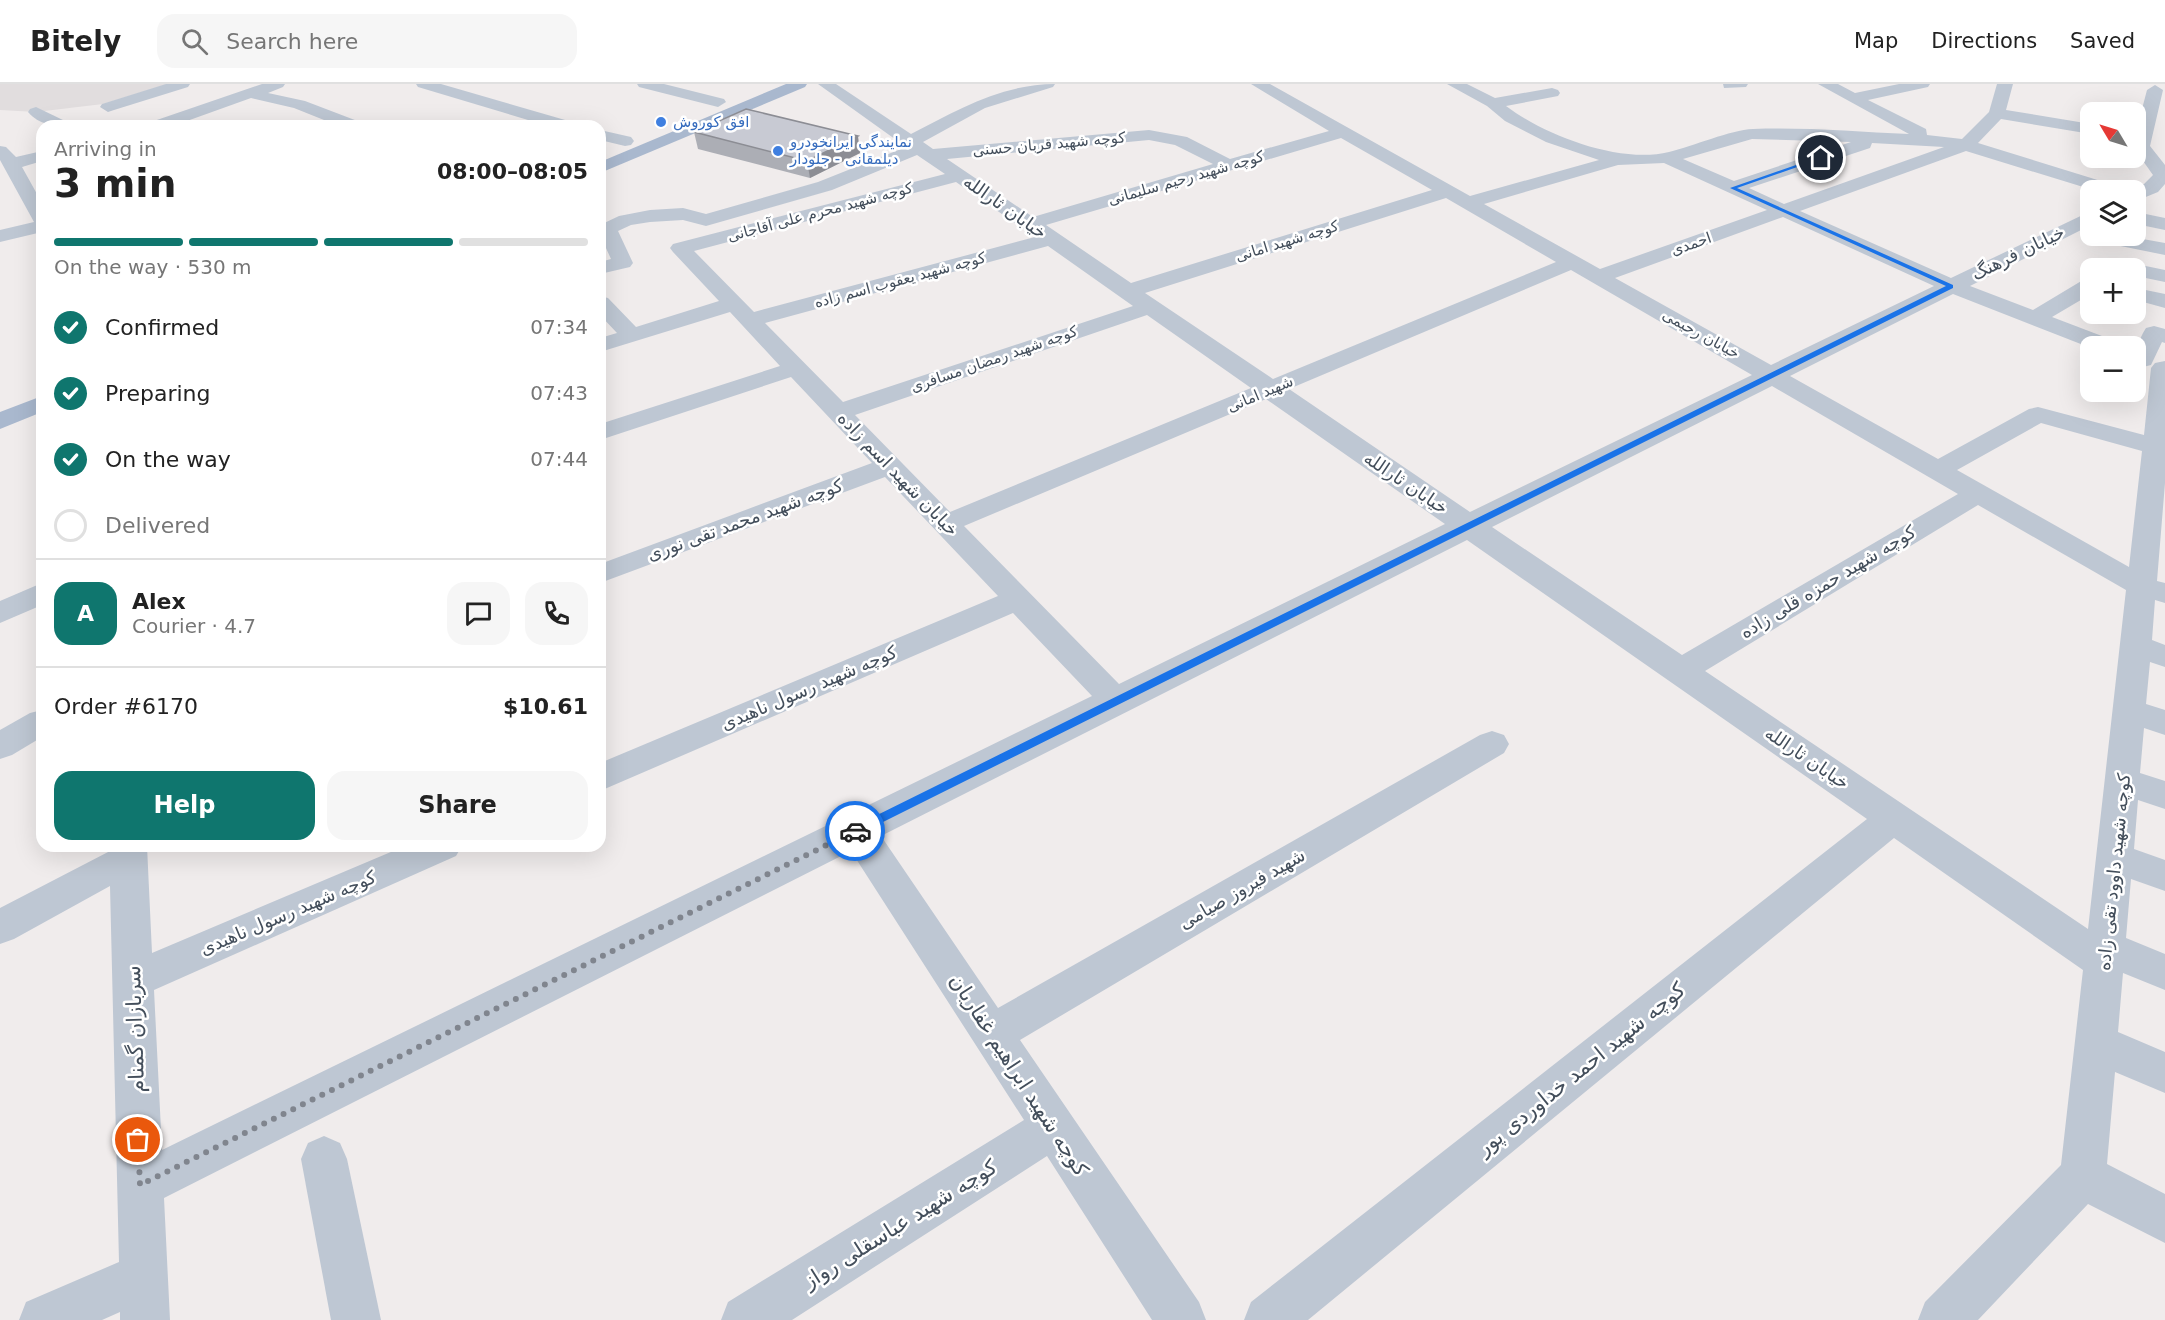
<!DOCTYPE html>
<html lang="en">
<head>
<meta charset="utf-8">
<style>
  :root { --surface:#fff; --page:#f6f6f6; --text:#222; --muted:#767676; --line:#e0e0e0; --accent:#0f766e }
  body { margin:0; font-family:"DejaVu Sans",Cairo,sans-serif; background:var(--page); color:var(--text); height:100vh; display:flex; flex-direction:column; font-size:22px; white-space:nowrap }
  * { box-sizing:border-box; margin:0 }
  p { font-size:20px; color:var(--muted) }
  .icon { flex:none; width:33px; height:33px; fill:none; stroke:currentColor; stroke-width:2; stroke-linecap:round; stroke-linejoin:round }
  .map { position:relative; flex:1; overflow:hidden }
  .side { position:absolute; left:36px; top:36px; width:570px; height:732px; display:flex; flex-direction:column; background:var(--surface); border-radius:18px; box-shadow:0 6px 24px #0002 }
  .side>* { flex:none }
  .needle { width:39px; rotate:308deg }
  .tools { position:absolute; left:2080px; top:18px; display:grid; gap:12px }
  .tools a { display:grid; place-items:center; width:66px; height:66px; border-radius:12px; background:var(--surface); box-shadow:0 6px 24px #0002; font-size:30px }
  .pin { position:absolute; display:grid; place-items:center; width:51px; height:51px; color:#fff; margin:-26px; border:3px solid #fff; border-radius:50%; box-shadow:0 2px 6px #0007 }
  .courier { position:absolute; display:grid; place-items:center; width:60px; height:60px; margin:-30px; border:4px solid #1a73e8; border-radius:50%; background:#fff; color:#222; box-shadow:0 2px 8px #0007 }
  .overview em { font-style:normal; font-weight:700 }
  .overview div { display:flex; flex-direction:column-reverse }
  .overview { display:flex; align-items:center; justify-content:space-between; height:102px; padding:0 18px }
  h1 { font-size:39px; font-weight:700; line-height:45px }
  .bar { display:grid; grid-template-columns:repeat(4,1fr); gap:9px 6px; align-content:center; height:72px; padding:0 18px }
  .bar i { height:8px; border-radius:4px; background:var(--line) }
  .bar .active { background:var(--accent) }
  .bar p { grid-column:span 4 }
  .line { display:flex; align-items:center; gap:15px; padding:0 18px; border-top:2px solid var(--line) }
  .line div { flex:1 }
  .round { display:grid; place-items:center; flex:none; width:63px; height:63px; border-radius:18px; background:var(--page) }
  ol { padding:0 18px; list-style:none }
  li { display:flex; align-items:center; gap:18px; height:66px }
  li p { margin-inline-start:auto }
  li .icon { padding:6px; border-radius:50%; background:var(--accent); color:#fff; stroke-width:4 }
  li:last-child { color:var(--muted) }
  li i { width:33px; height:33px; border:3px solid var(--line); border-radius:50% }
  .primary-button { display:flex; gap:12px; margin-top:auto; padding:12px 18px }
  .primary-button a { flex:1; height:69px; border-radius:18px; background:var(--accent); color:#fff; font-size:24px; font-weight:700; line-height:69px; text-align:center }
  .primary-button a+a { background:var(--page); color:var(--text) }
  header { display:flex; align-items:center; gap:36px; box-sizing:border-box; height:84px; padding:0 30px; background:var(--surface); border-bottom:2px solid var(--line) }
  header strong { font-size:28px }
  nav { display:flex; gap:33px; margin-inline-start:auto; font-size:21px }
  .search { width:420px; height:54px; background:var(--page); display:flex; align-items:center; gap:15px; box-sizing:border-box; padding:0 21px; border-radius:18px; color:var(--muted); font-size:22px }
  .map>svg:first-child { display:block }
  .education { fill:#e1ddde }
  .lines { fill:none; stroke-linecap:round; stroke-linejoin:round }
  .minor { fill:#bec7d3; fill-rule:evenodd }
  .major { fill:#a9b8ce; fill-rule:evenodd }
  .wall { fill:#acaeb5 }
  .shaded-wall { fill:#8c8d94 }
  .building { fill:#c8cad3; stroke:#8c8d94; stroke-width:1.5 }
  .route { fill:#1a73e8 }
  .done { stroke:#80858e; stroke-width:6; stroke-dasharray:0 10.8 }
  .shop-dot { fill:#3f7fe0; stroke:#fff; stroke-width:2 }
  .labels { text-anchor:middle; stroke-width:5; stroke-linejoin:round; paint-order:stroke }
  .far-shop-label { font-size:15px; fill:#366cbe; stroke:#fff; text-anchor:start }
  .far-street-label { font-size:15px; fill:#434e5b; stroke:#fff }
  .street-label { font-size:18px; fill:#434e5b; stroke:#fff }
  .near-street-label { font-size:21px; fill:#434e5b; stroke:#fff }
</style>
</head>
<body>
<header>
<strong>Bitely</strong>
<div class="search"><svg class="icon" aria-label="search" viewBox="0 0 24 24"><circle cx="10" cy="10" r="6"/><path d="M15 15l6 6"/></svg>Search here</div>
<nav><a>Map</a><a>Directions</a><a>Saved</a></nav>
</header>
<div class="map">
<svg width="2165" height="1236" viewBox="0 0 2165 1236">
  <rect width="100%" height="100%" fill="#f0ecec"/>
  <polygon class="education" points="0,0 168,0 103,20 36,28 0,26"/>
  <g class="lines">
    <g class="minor">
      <polygon points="166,0 190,0 188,3 114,26 108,28 100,23 102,20"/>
      <polygon points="262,0 285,0 283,3 268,9 305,17 360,38 362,42 339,42 294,24 251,14 173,42 149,42 151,38"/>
      <polygon points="416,0 441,0 572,38 574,42 548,42 418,3"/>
      <polygon points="637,0 664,0 724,15 726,18 718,23 639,3"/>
      <path d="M818,0H836L911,50C957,26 1002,0 1055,0L1053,3L985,24L923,58L933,65L1149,46L1187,53L1230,75L1329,47L1251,0H1270L1470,112L1599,76L1546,58L1505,37L1487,22L1447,0H1467L1495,14L1552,4L1558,6L1560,9L1558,12L1506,22C1546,52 1620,80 1669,68C1694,62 1730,46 1753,45C1805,43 1858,48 1909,50L1818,0H1838L1855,9L1899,0H1930L1928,3L1868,16L1926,45L1927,51L1962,55L1989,28L1997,0H2013L2006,26L2091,40V50L2001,35L1978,59L2117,102L2119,106H2093L1966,67L1800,127L1951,194L2091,127V141L1970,202L2033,226L2083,196L2091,195V210L2052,233L2115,257L2118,262L2091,264L1953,210L1790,292L1938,375L2029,325L2038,323L2144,351L2151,284L2155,279L2165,277V399L2157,497L2165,499V519L2155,516L2152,556L2165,561V583L2150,578L2146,620L2165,626V651L2144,644L2140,689L2165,697V725L2138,716L2134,765L2165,776V807L2131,795L2126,854L2165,870V906L2123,889L2118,948L2165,968V1009L2115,988L2107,1080L2165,1110V1159L2088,1120L1978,1236H1918L1925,1218L2061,1081L2083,886L1894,754L1308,1236H1244L1251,1218L1867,735L1467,456L881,752L998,924L1480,651L1492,647L1504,651L1509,660L1504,669L1020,956L1199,1218L1206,1236H1152L1047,1072L792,1236H721L728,1218L1024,1036L851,767L164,1114L170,1236H120V1228L102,1236H19L26,1218L119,1178L110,802L14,855L0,860V824L110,767L109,762H147L152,869L405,762H462L456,772L154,906L162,1066L1092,612L1013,529L600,707V679L998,512L885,393L600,499V480L872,379L791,293L600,356V340L780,282L730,228L600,268V254L617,249L600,231V212L608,214L636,243L719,217L673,168L670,164L673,160L945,90L917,71L832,106L706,142L683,136L650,138L631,141L618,147L633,179L630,183L600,190V178L611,175L600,151V141L619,132L650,126L683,124L706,130L818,98L906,63ZM1341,54L1432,106L1131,199L1046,141ZM1752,55L1851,58L1734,97L1683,75ZM1149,56L1175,61L1213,80L1033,133L947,75ZM1872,59L1944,63L1784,120L1749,104L1870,64ZM1664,79L1767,126L1600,185L1484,120L1618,81ZM956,98L1035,153L754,228L694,167ZM1446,114L1556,178L1273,295L1145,209ZM1783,133L1934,202L1771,281L1615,194ZM1048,162L1133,222L843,318L765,239ZM1571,186L1752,291L1470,428L1289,305ZM1147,231L1251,304L950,428L855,331ZM1772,302L1958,410L1682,571L1492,443ZM1266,315L1445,440L1119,600L964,442ZM2041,339L2142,367L2129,483L1957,386ZM1978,421L2126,506L2088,845L1705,587Z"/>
      <polygon points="1723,0 1748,0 1746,3 1724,4"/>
      <polygon points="2155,1 2163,6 2150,62 2165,81 2165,100 2158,108 2136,117 2136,106 2131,106 2144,100 2153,91 2136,67 2136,48 2147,6"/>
      <path d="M36,23L67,38L69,42C54,42 39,41 28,28L30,25Z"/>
      <polygon points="600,46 631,53 634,57 631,61 625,62 600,56"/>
      <polygon points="0,62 6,63 16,73 42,67 42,77 22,83 42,119 42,148 0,158 0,146 34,138 0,76"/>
      <polygon points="2136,128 2165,134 2165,146 2136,140"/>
      <polygon points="2091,148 2091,152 2126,152 2165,159 2165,171 2091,156 2088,152"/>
      <polygon points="2136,180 2165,186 2165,198 2136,192 2136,184 2127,184"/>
      <polygon points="2136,204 2165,210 2165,224 2136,216"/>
      <path d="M2154,242L2165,245V259L2162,258L2151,281L2143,283L2136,281C2136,267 2138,256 2146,244Z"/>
      <polygon points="42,499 42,521 0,539 0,517"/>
      <polygon points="42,626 42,653 12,671 0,675 0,646 30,629"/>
      <polygon points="324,1052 340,1059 347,1075 381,1236 331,1236 301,1075 308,1059"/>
    </g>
    <g class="major">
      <polygon points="786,0 807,0 805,3 600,89 600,78"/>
      <polygon points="42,312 42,328 0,345 0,328"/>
    </g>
  </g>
  <polygon class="wall" points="694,48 860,69 810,94 698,65"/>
  <polygon class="shaded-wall" points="858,52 860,69 810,94 807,77"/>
  <polygon class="building" points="746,25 858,52 807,77 694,48"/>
  <polygon class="route" points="1819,73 1823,74 1737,104 1953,201 1953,204 859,750 851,750 851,744 1946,202 1730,104"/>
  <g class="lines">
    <polyline class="done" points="138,1056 140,1101 855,747"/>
  </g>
  <g class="shop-dot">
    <circle cx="661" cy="38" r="6"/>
    <circle cx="778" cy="67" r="6"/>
  </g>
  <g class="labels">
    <g class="far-shop-label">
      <text x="673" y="43">افق کوروش</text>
      <text x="790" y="63">نمایندگی ایرانخودرو<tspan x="790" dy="17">دیلمقانی - جلودار</tspan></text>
    </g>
    <g class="far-street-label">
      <text transform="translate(1049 60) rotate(-5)" y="5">کوچه شهید قربان حسنی</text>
      <text transform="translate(1186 94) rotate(-16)" y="5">کوچه شهید رحیم سلیمانی</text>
      <text transform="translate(820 128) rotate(-15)" y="5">کوچه شهید محرم علی آقاجانی</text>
      <text transform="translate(1287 157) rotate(-17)" y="5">کوچه شهید امانی</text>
      <text transform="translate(1691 160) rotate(-19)" y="5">احمدی</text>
      <text transform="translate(900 196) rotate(-15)" y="5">کوچه شهید یعقوب اسم زاده</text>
      <text transform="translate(1701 250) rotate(29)" y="5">خیابان رحیمی</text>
      <text transform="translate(994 275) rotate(-19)" y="5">کوچه شهید رمضان مسافری</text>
      <text transform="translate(1260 310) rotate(-23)" y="5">شهید امانی</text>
    </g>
    <g class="street-label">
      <text transform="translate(1005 123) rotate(35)" y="6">خیابان ثارالله</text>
      <text transform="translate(2018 169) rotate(-26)" y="6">خیابان فرهنگ</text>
      <text transform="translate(898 390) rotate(46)" y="6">خیابان شهید اسم زاده</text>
      <text transform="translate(1406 399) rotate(34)" y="6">خیابان ثارالله</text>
      <text transform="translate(745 436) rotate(-20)" y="6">کوچه شهید محمد تقی نوری</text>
      <text transform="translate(1828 498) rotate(-31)" y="6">کوچه شهید حمزه قلی زاده</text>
      <text transform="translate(809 604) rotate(-23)" y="6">کوچه شهید رسول ناهیدی</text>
      <text transform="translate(1807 674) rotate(34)" y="6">خیابان ثارالله</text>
      <text transform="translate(2114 788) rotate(-84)" y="6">کوچه شهید داوود تقی زاده</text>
      <text transform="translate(1242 805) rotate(-30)" y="6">شهید فیروز صیامی</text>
      <text transform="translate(288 829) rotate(-23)" y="6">کوچه شهید رسول ناهیدی</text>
    </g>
    <g class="near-street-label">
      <text transform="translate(135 945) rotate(-92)" y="7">سربازان گمنام</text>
      <text transform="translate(1581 985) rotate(-39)" y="7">کوچه شهید احمد خداوردی پور</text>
      <text transform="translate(1019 991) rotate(57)" y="7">کوچه شهید ابراهیم غفاریان</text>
      <text transform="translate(900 1140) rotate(-32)" y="7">کوچه شهید عباسقلی رواز</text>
    </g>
  </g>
</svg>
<div class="tools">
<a><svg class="needle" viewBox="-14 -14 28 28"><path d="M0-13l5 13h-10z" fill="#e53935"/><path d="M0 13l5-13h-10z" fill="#767676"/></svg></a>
<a><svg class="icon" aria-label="layers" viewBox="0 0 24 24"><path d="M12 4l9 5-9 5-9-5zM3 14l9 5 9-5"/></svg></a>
<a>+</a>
<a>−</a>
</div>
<div class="pin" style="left:138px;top:1056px;background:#ea580c"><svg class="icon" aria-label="bag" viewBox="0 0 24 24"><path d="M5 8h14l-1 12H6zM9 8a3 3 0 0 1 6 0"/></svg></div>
<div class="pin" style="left:1821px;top:74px;background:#1f2937"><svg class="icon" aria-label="home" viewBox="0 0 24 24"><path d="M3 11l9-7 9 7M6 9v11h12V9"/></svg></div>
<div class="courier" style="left:855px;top:747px"><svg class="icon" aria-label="car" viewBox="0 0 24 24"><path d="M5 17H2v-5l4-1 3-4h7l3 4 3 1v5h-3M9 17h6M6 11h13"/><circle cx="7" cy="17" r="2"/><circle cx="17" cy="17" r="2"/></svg></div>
<section class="side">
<div class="overview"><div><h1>3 min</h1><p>Arriving in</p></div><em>08:00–08:05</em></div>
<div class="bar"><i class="active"></i><i class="active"></i><i class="active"></i><i></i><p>On the way · 530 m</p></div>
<ol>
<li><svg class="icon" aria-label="check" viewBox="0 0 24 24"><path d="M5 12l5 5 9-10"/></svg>Confirmed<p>07:34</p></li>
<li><svg class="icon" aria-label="check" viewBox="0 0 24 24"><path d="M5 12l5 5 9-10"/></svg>Preparing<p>07:43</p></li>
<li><svg class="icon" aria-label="check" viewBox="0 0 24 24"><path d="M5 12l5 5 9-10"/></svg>On the way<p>07:44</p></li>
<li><i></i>Delivered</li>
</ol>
<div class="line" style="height:108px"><b class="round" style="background:var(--accent);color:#fff">A</b><div><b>Alex</b><p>Courier · 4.7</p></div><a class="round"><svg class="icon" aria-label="chat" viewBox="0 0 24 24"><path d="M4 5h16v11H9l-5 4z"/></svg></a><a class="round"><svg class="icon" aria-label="phone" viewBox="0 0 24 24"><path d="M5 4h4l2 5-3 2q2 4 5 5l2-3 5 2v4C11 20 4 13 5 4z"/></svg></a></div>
<div class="line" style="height:78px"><div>Order #6170</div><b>$10.61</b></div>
<div class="primary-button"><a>Help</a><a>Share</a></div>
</section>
</div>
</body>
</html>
